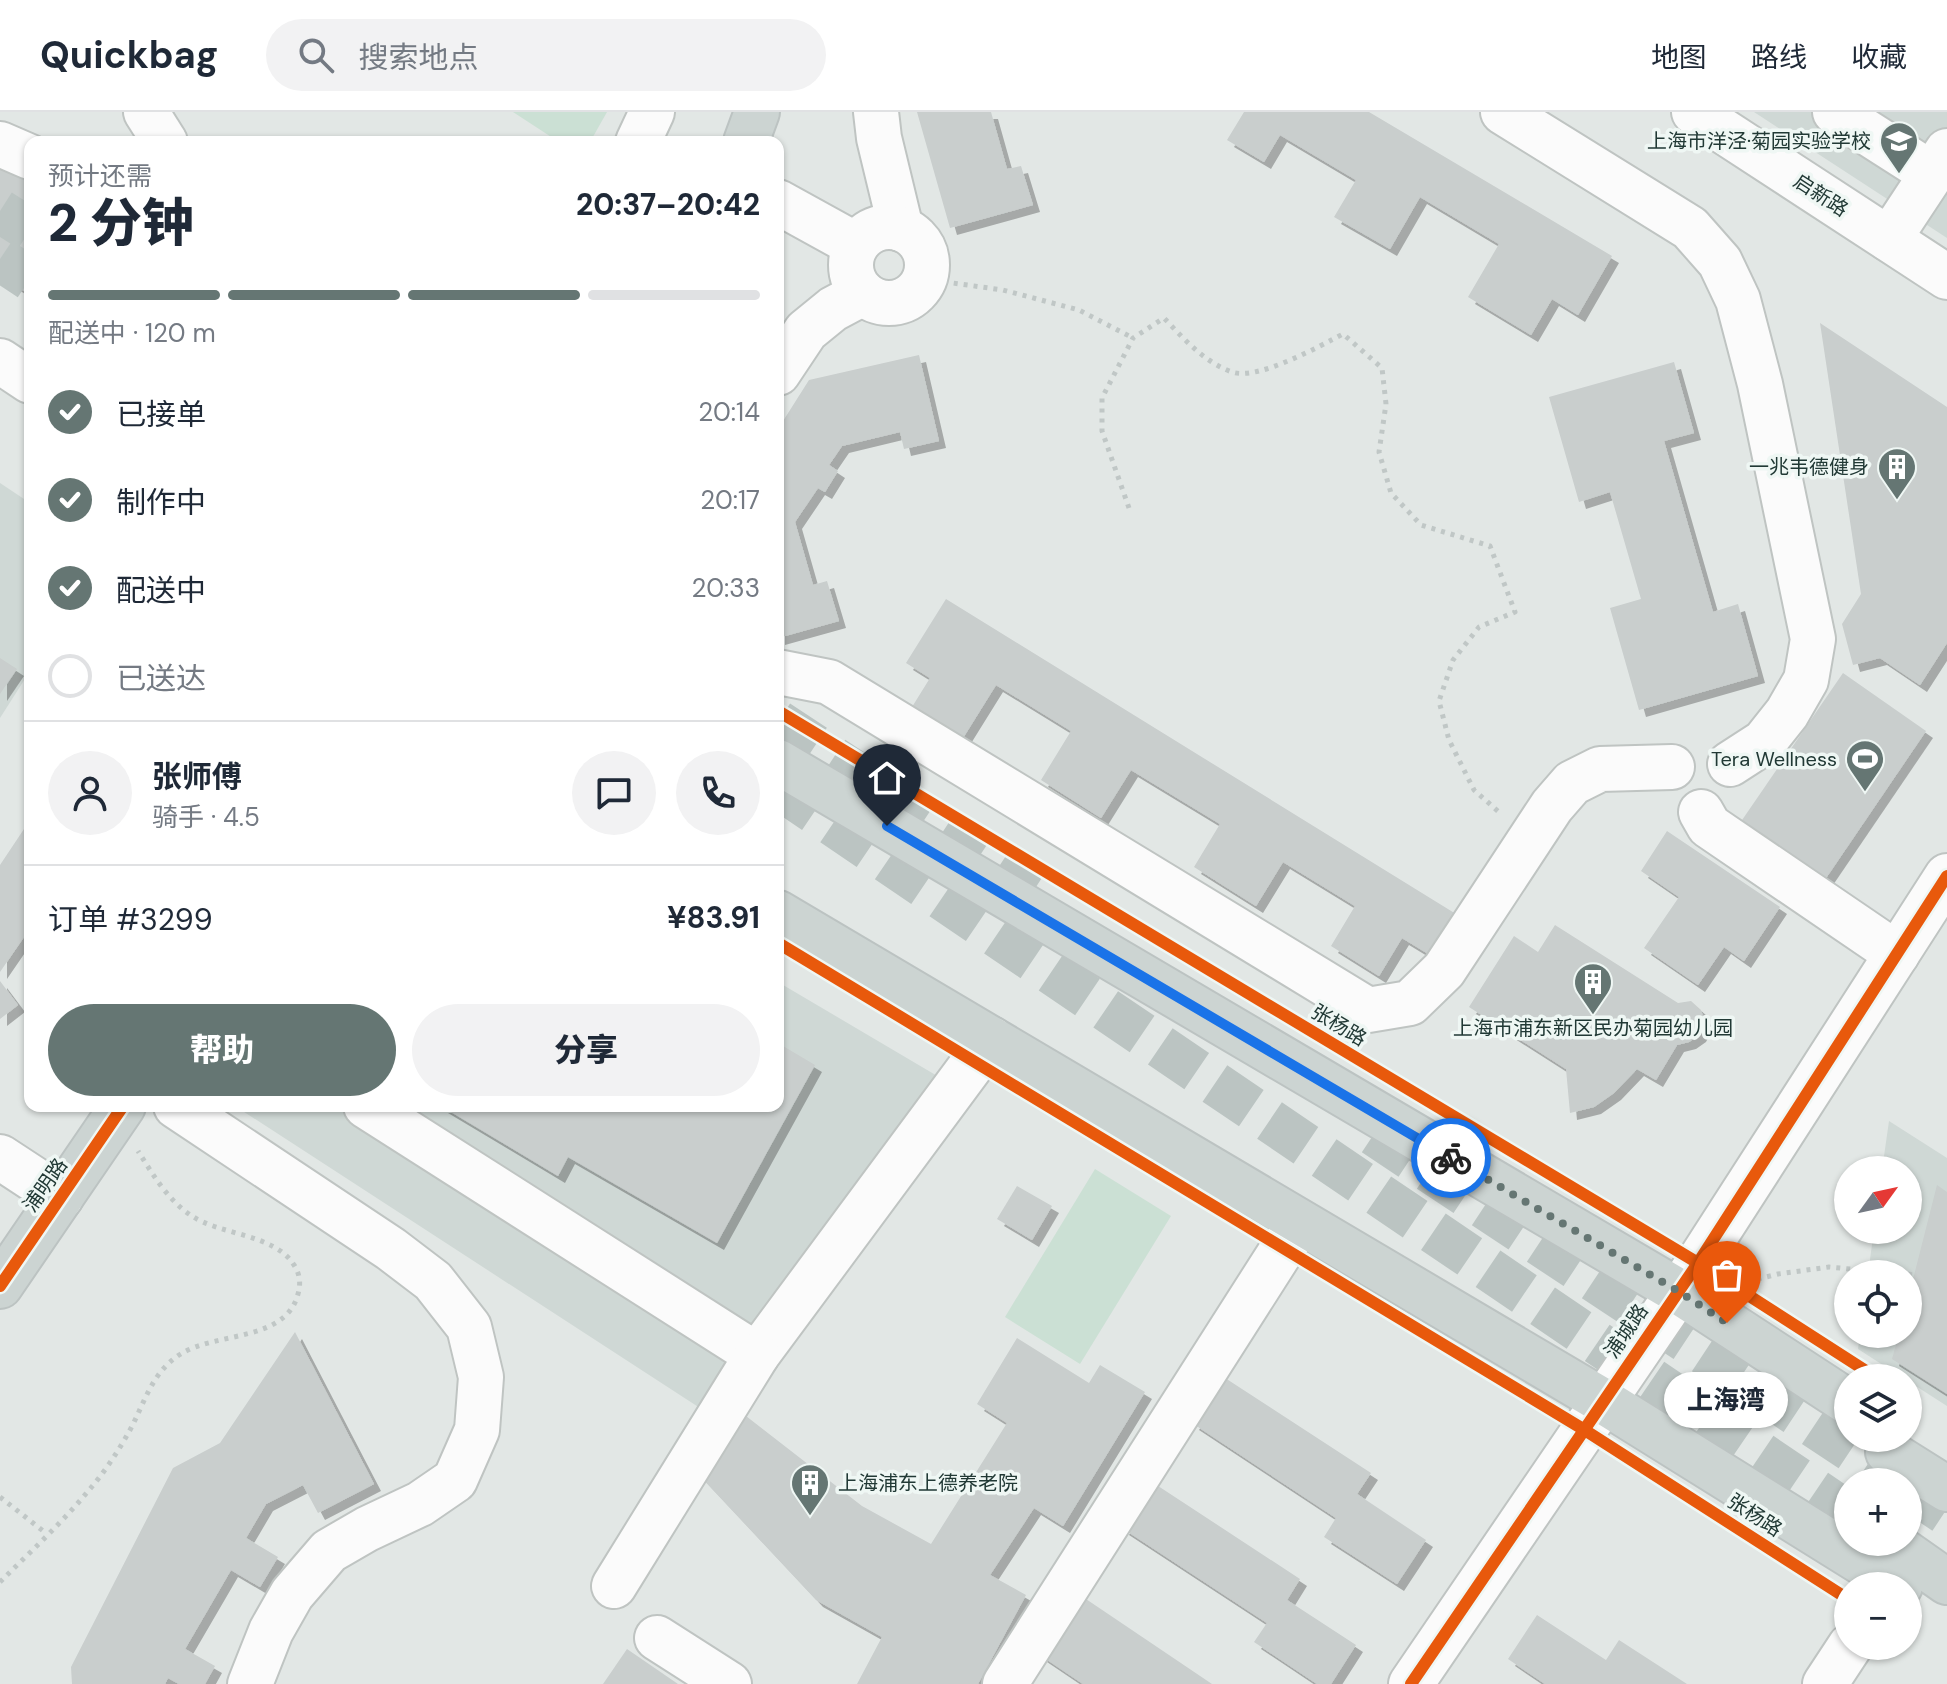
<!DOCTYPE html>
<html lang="zh">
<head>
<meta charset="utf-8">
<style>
  :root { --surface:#fff; --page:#f2f2f3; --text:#1f2937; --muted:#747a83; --line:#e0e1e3; --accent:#657673 }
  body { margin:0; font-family:"DM Sans","Noto Sans SC",sans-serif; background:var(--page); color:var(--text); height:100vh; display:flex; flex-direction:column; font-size:30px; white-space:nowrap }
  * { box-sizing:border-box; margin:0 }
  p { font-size:26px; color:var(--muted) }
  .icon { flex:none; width:44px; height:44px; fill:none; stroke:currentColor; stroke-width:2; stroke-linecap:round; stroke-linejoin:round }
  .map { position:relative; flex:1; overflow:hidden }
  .panel { position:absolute; left:24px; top:24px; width:760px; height:976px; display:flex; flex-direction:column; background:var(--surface); border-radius:16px; box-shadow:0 2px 6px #0004 }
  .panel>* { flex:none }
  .needle { width:52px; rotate:57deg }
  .buttons { position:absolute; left:1834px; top:1044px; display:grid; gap:16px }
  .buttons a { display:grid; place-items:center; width:88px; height:88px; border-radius:50%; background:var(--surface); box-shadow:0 2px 6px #0004; font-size:40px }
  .pin { position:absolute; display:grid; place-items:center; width:68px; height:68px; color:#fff; margin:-82px -34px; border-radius:50% 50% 50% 0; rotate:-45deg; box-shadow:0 0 8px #0007 }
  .pin .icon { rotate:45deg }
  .courier { position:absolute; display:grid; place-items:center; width:80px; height:80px; margin:-40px; border:6px solid #1a73e8; border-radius:50%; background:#fff; color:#222; box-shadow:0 2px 10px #0007 }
  .bubble { position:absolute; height:56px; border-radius:28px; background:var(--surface); box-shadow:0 2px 6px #0004; font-size:26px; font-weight:800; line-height:56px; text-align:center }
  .head em { font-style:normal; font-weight:800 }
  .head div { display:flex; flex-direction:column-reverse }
  .head { display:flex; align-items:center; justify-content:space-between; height:136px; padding:0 24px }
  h1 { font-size:52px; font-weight:800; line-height:60px }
  .bar { display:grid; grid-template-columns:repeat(4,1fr); gap:12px 8px; align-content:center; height:96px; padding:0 24px }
  .bar i { height:10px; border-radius:6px; background:var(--line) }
  .bar .on { background:var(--accent) }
  .bar p { grid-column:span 4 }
  .line { display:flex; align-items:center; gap:20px; padding:0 24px; border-top:2px solid var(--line) }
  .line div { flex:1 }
  .round { display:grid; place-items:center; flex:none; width:84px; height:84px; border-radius:42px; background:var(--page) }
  ol { padding:0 24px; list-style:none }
  li { display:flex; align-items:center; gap:24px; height:88px }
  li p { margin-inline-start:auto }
  li .icon { padding:8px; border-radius:50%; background:var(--accent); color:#fff; stroke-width:4 }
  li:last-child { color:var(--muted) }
  li i { width:44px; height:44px; border:4px solid var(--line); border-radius:50% }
  .primary-button { display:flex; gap:16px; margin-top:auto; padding:16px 24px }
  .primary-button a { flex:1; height:92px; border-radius:48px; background:var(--accent); color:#fff; font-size:32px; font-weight:800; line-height:92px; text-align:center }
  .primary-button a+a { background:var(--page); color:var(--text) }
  header { display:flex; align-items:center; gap:48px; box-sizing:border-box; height:112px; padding:0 40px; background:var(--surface); border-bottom:2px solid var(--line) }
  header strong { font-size:38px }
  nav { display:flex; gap:44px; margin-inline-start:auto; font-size:28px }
  .search { width:560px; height:72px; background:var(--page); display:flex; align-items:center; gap:20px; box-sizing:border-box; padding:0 28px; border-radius:44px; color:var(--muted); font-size:30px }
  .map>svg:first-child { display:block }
  .built { fill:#cfd8d5 }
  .green { fill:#cbe0d4 }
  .building { fill:#c9cecd; filter:url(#shadow) }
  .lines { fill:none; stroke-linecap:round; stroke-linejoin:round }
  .major-tunnel { stroke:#bbc4c2; stroke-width:44; stroke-dasharray:44 22; stroke-linecap:butt }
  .minor-casing { stroke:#bfc4c2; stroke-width:48 }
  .major-casing { stroke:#bcc3c2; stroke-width:48 }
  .path { stroke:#c0c7c6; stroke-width:5; stroke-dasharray:4 6; stroke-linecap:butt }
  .minor { stroke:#fbfbfb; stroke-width:44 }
  .major { stroke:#ccd4d2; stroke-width:44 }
  .cycleway-casing { stroke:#eff7f4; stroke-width:17 }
  .cycleway { stroke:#e8590c; stroke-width:12 }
  .done { stroke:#657673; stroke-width:8; stroke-dasharray:0 14.4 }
  .route { stroke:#1a73e8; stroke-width:10 }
  .labels { text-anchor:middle; stroke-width:7; stroke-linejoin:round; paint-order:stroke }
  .poi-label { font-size:20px; fill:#213935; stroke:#eff7f4; text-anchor:end }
  .street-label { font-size:20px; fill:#213935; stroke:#eff7f4 }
</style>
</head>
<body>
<header>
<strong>Quickbag</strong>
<div class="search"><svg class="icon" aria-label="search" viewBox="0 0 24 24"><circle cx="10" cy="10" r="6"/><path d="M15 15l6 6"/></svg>搜索地点</div>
<nav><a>地图</a><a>路线</a><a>收藏</a></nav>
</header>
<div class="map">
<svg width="1947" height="1572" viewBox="0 0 1947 1572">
  <defs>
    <filter id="shadow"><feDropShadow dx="7" dy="7" stdDeviation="0" flood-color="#0004"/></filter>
  </defs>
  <rect width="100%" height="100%" fill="#e2e7e5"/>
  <g class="built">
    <polygon points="1754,0 1947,0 1947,126"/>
    <polygon points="0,371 30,391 30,559 0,606"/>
    <polygon points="778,870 939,965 703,1298 235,994 778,994"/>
    <polygon points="1889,1009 1947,1046 1947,1294 1908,1269 1908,1266 1903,1266 1858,1237 1860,1222 1908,1222 1908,1162 1868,1162 1874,1118 1908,1118 1908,1058 1882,1058"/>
  </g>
  <g class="green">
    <polygon points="513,0 607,0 590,30 559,30"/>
    <polygon points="1095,1057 1171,1104 1080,1252 1005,1205"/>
  </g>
  <g class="building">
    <polygon points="917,0 991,0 1007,57 1021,54 1033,93 950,116"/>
    <polygon points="1244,0 1369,0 1612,144 1578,203 1552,187 1531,223 1468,185 1499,132 1420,85 1390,137 1334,105 1356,68 1280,23 1264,50 1227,28"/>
    <polygon points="0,56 30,70 30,183 0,163"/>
    <polygon points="1820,211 1947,295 1947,531 1920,573 1880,546 1853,553 1842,512 1861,482"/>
    <polygon points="919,243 939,329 904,337 900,320 842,334 829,353 838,359 825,380 818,376 795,410 813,473 827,469 839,509 778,526 778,317 809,268"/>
    <polygon points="1674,250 1694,321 1664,329 1713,500 1738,492 1758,564 1639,598 1610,496 1641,487 1610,380 1579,390 1549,285"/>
    <polygon points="946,487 1456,802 1430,843 1402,826 1379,864 1331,834 1355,794 1283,750 1256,794 1194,755 1220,712 1131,658 1101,706 1041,668 1071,619 996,573 963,626 912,595 930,566 906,551"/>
    <polygon points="0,546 17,557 0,582"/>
    <polygon points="1843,561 1926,619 1824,769 1740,711"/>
    <polygon points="30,708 30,829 24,825 0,860 0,753"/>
    <polygon points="1667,719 1780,795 1744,849 1724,835 1698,873 1644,836 1679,785 1641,759"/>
    <polygon points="1555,813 1678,891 1691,889 1701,898 1705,911 1699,923 1689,930 1677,933 1656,968 1637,957 1614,981 1594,995 1570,1001 1566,957 1469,895 1514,824 1538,840"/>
    <polygon points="0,869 18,893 0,907"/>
    <polygon points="778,931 815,953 717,1131 568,1045 558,1064 441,994 778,994"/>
    <polygon points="1937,1073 1947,1080 1947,1282 1892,1247 1899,1222 1908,1222 1908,1187"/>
    <polygon points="1017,1074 1052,1094 1032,1128 997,1107"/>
    <polygon points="295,1220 374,1372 318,1401 303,1373 266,1392 246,1426 278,1445 260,1475 231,1458 185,1537 215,1554 205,1572 179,1572 168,1566 165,1572 72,1572 71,1555 173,1356 220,1331"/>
    <polygon points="1017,1226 1089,1271 1100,1253 1145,1280 1063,1414 1034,1396 990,1463 1026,1483 978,1572 857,1572 882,1525 816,1488 697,1361 737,1297 862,1394 931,1432 1007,1311 977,1292"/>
    <polygon points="1222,1264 1371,1361 1357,1382 1426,1428 1397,1472 1324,1425 1336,1406 1192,1311"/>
    <polygon points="1152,1370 1300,1467 1287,1488 1356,1533 1331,1572 1317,1572 1254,1530 1267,1511 1122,1416"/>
    <polygon points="1080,1483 1212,1572 1083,1572 1040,1543"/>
    <polygon points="1537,1503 1606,1548 1619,1528 1687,1572 1545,1572 1508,1547"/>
    <polygon points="627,1537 678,1572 603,1572"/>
  </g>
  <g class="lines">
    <g class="major-tunnel">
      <polyline points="0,99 30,118"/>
      <polyline points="0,147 30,167"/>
      <polyline points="778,610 1034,778"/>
      <polyline points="778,675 1848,1401"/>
      <polyline points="1374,1022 1899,1370"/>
      <polyline points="1908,1376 1947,1402"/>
    </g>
    <defs>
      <g id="minor">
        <polyline points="146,0 165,30"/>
        <polyline points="876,0 879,26 901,117"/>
        <polyline points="1503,0 1690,116 1720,150 1738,188 1760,272 1813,527 1806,568 1787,601 1764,630 1730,652"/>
        <polyline points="1694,0 1947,165"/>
        <polyline points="1835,0 1932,62"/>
        <polyline points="638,30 652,0"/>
        <polyline points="0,32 30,45"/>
        <polyline points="778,90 856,133"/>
        <circle cx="889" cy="153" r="38"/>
        <polyline points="1889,127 1947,39"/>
        <polyline points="0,249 30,269"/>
        <polyline points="778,261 806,219 833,197 863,181"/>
        <polyline points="778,560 829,570 1368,898 1410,891 1444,858 1552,694 1572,671 1600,657 1672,655"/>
        <polyline points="1701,700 1709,714 1897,842"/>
        <polyline points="176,994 391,1137 433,1169 469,1215 481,1265 477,1318 455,1368 420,1392 367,1417 329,1439 292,1482 271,1519 250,1572"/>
        <polyline points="366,994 757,1243 991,927"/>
        <polyline points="0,1045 61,1085"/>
        <polyline points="614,1474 757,1243"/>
        <polyline points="657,1526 729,1572"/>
        <polyline points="1005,1572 1299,1111"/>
        <polyline points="1411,1572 1698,1151 1947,764"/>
        <polyline points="1825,1572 1850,1534"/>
      </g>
      <g id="major">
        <polyline points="746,30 757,0"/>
        <polyline points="778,650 1678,1179 1848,1290"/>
        <polyline points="778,801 1603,1289 1900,1474"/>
        <polyline points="0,1174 123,994"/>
        <polyline points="1888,1340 1947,1377"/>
        <polyline points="1890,1430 1947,1470"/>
      </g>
    </defs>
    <use href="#minor" class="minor-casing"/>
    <use href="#major" class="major-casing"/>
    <g class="path">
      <polyline points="924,167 1003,178 1079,198 1133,226"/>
      <path d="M1129,396L1102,319V286L1133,226L1164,206C1184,227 1204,250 1232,260C1257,269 1320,234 1343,222L1382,256L1386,292L1379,340L1391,381L1421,413L1490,434L1515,500L1479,515L1453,548L1439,589L1449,628L1474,678L1500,701"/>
      <polyline points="1908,1162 1914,1163"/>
      <polyline points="1738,1172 1778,1162 1829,1155 1902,1162"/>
      <polyline points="0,1385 47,1422"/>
      <path d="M0,1470C30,1440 62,1411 89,1378C104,1361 119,1338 130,1318C145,1290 151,1262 179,1243C215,1219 285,1231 298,1182C301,1172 300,1162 294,1153C275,1122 220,1123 192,1104C168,1089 152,1061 138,1039"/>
    </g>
    <use href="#minor" class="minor"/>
    <use href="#major" class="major"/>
    <defs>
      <g id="cycleway">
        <polyline points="778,599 1698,1151 1877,1266"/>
        <polyline points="778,831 1583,1317 1848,1487"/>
        <polyline points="0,1174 123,994"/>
        <polyline points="1411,1572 1698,1151 1947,764"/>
      </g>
    </defs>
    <use href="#cycleway" class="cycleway-casing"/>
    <use href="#cycleway" class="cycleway"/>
  </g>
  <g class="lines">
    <polyline class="done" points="1451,1046 1678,1179 1727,1211"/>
    <polyline class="route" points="887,714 1451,1046"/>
  </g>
  <defs>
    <symbol id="school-pin" viewBox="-11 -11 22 30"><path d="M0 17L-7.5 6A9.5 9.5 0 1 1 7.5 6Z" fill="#657673" stroke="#eff7f4"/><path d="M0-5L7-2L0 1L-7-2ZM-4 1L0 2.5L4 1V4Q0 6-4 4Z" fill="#fff"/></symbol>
    <symbol id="building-pin" viewBox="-11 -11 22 30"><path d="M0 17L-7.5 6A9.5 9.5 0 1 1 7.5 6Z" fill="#657673" stroke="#eff7f4"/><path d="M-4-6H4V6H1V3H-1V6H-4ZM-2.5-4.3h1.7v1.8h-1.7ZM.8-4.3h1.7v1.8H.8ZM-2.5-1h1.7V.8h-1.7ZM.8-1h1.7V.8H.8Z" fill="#fff"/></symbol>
    <symbol id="stadium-pin" viewBox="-11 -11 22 30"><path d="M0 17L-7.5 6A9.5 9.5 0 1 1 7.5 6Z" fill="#657673" stroke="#eff7f4"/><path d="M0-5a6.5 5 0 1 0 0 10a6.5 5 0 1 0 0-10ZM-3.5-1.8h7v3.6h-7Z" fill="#fff"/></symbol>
  </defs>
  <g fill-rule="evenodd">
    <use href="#school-pin" x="1877" y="7" width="44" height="60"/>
    <use href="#building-pin" x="1875" y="333" width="44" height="60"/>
    <use href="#stadium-pin" x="1843" y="625" width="44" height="60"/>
    <use href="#building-pin" x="1571" y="848" width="44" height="60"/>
    <use href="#building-pin" x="788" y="1349" width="44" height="60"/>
  </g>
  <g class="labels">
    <g class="poi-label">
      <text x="1871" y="36">上海市洋泾·菊园实验学校</text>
      <text x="1869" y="362">一兆韦德健身</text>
      <text x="1837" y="654">Tera Wellness</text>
      <text x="1593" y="923" text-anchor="middle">上海市浦东新区民办菊园幼儿园</text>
      <text x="838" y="1378" text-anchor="start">上海浦东上德养老院</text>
    </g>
    <g class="street-label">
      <text transform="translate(1821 83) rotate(33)" y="7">启新路</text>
      <text transform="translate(1339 913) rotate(31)" y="7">张杨路</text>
      <text transform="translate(45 1073) rotate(-55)" y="7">浦明路</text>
      <text transform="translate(1626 1219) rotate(-56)" y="7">浦城路</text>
      <text transform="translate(1755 1403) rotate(33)" y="7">张杨路</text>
    </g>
  </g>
</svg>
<div class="buttons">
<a><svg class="needle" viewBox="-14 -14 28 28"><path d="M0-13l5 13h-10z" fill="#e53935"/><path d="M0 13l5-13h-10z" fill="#747a83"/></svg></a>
<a><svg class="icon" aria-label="locate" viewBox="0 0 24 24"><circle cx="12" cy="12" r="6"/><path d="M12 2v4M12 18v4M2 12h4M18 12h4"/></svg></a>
<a><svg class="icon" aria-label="layers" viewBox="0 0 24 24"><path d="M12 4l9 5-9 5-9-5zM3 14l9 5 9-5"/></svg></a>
<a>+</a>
<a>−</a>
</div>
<div class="pin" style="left:1727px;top:1211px;background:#ea580c"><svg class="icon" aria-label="bag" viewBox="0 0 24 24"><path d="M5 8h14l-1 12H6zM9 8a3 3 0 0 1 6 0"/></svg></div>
<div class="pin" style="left:887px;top:714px;background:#1f2937"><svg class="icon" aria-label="home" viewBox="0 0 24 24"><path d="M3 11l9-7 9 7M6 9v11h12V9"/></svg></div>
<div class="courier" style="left:1451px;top:1046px"><svg class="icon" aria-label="bike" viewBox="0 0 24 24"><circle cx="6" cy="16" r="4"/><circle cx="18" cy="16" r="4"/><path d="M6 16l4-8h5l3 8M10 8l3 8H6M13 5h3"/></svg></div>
<div class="bubble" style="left:1664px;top:1260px;width:124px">上海湾</div>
<section class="panel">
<div class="head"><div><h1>2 分钟</h1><p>预计还需</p></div><em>20:37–20:42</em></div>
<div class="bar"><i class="on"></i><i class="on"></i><i class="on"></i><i></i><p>配送中 · 120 m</p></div>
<ol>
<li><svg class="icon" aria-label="check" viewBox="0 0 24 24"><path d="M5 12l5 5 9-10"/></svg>已接单<p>20:14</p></li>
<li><svg class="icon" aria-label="check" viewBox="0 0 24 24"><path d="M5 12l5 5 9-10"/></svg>制作中<p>20:17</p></li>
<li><svg class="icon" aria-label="check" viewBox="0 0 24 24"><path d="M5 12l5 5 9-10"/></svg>配送中<p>20:33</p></li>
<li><i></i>已送达</li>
</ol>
<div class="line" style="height:144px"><a class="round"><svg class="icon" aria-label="person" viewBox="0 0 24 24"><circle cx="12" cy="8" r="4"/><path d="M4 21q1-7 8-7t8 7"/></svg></a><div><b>张师傅</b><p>骑手 · 4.5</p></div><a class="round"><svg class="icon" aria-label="chat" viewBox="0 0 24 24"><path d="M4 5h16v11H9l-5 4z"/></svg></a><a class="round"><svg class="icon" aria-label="phone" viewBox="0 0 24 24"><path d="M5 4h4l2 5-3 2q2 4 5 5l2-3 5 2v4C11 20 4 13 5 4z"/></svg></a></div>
<div class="line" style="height:104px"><div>订单 #3299</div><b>¥83.91</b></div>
<div class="primary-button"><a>帮助</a><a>分享</a></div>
</section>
</div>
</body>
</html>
